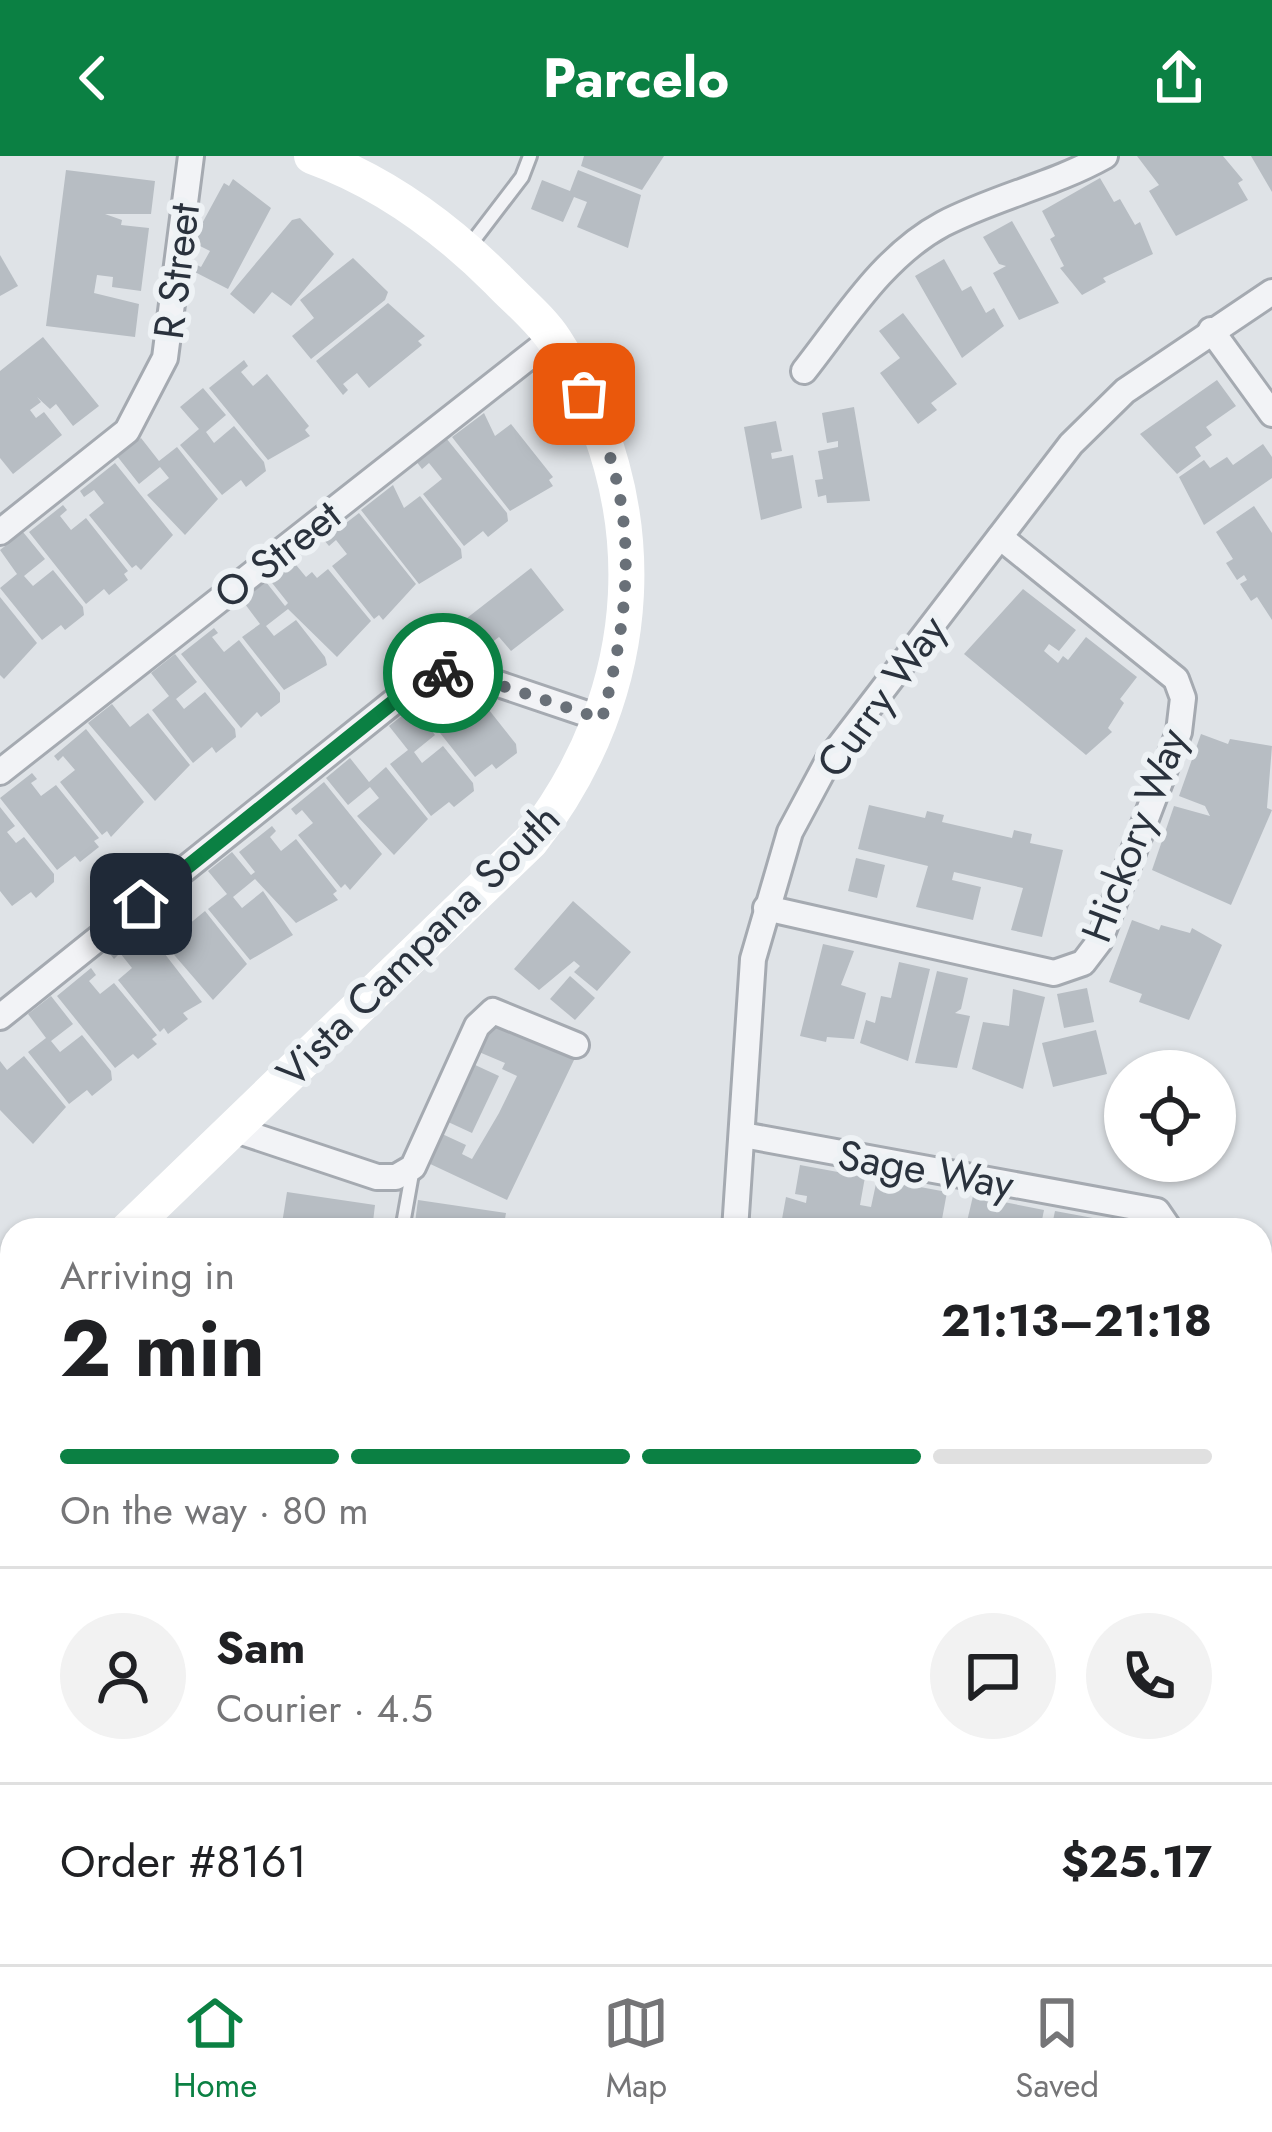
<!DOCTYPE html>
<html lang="en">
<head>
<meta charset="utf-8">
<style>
  :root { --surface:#fff; --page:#f2f2f2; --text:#202124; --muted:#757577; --line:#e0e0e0; --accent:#0b8043 }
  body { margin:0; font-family:Jost,sans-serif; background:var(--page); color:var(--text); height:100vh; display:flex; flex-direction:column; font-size:45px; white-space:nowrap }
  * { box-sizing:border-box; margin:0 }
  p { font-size:39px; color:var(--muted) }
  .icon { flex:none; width:66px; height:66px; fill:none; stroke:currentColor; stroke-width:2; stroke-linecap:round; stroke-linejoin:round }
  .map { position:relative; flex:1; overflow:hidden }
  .side { position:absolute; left:0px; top:1062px; width:1272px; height:747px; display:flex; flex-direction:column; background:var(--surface); border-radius:36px 36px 0 0; box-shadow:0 3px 9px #0004 }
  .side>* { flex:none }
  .controls { position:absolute; left:1104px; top:894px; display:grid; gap:24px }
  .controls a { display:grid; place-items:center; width:132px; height:132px; border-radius:50%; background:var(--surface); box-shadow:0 3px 9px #0004; font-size:60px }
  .pin { position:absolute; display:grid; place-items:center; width:102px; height:102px; color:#fff; margin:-51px; border-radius:24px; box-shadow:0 6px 18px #0006 }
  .courier { position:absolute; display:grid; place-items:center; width:120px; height:120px; margin:-60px; border:9px solid #0b8043; border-radius:50%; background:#fff; color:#222; box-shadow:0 3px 15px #0007 }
  .headline em { font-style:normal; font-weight:700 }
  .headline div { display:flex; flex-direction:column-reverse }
  .headline { display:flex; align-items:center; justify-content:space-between; height:204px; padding:0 60px }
  h1 { font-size:78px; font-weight:700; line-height:90px }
  .bar { display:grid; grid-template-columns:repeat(4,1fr); gap:18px 12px; align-content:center; height:144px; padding:0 60px }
  .bar i { height:15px; border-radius:9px; background:var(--line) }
  .bar .selected { background:var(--accent) }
  .bar p { grid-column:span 4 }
  .line { display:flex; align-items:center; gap:30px; padding:0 60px; border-top:3px solid var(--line) }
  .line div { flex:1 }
  .round { display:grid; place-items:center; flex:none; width:126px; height:126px; border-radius:63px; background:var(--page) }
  header { display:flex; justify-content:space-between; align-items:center; height:156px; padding:0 60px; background:var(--accent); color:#fff; font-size:54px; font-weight:700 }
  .tabs { display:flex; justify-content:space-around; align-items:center; height:168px; border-top:3px solid var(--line); background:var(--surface); font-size:33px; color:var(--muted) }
  .tabs a { display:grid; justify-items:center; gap:6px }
  .tabs .selected { color:var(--accent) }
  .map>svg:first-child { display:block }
  .building { fill:#b7bdc3 }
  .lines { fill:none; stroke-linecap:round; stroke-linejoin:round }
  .lane-casing { stroke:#a5aab1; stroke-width:18 }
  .street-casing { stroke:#a5aab1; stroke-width:30 }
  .lane { stroke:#f2f3f6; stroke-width:12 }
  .street { stroke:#f2f3f6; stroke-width:24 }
  .secondary { stroke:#fff; stroke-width:36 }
  .done { stroke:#697078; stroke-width:12; stroke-dasharray:0 21.6 }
  .route { stroke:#0b8043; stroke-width:15 }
  .labels { text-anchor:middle; stroke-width:12; stroke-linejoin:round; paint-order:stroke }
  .street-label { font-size:42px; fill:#2a323d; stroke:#eef2f5 }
</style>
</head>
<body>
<header><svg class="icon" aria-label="back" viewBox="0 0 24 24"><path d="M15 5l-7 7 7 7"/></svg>Parcelo<svg class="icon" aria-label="share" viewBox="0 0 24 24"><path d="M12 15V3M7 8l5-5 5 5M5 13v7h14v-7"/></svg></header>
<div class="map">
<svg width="1272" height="1808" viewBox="0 0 1272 1808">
  <rect width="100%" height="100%" fill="#dfe3e7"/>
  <g class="building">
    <polygon points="584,0 664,0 642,34 581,10"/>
    <polygon points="1137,0 1223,0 1243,24 1238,27 1248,44 1176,80 1149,35 1159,29"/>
    <polygon points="1251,0 1272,0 1272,36"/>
    <polygon points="66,14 155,25 151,58 105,58 122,64 121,69 149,72 141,135 112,131 113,121 97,119 94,137 139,148 135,181 46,170"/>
    <polygon points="578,14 641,39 628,92 577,71 587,46 574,41 563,66 531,53 542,24 570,35"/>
    <polygon points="1100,22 1114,46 1120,43 1135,69 1140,66 1153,98 1103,122 1106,126 1082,139 1060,112 1064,110 1050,83 1055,80 1042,55"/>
    <polygon points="233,23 271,52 228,133 189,113 193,107 201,111 210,95 192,86 224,27 229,30"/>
    <polygon points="300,62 334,98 291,150 272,136 254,158 230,138 292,64"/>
    <polygon points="1012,65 1059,147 1019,164 993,117 1006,110 999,108 983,81"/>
    <polygon points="0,99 18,130 0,140"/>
    <polygon points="353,102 388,136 385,144 311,203 292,180 314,162 300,144"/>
    <polygon points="944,103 962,135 971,130 986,157 994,152 1004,170 962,202 915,120"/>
    <polygon points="388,147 425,180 418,185 422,189 369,232 357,217 343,228 348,234 343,239 316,205"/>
    <polygon points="903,157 957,228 931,247 937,254 918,268 880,217 900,202 879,175"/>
    <polygon points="43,181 99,250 73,270 56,248 50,253 37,241 41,246 30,254 36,262 44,256 62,279 13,318 0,302 0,215"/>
    <polygon points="244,204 248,210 241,216 253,230 267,218 309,270 305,274 310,280 268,304 209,232"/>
    <polygon points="1217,224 1236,250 1206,271 1212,279 1195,291 1201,300 1177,318 1140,278"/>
    <polygon points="203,232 226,259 206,276 214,287 234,270 264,306 266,315 246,331 241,324 222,339 180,289 199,273 180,251"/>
    <polygon points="854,251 870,345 827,347 826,339 818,341 815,324 823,323 818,295 838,291 838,285 827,287 822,257"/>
    <polygon points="484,257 495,280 511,268 553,321 549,324 553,330 510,355 452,281"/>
    <polygon points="776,265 782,295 771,297 772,303 793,299 802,352 761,364 744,271"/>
    <polygon points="141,282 159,305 177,291 218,343 185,379 147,339 169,322 160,311 139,328 117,300"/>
    <polygon points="446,282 507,357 508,365 488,381 483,375 464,390 423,338 442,323 429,307 422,313 416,305"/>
    <polygon points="1263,288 1272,301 1272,322 1204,369 1179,321 1204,304 1210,312 1227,301 1233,309"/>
    <polygon points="115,307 173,379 141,414 136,409 132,412 89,359 104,347 94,334 84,341 80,335"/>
    <polygon points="393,329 404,352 420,340 461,393 462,402 419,428 361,354"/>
    <polygon points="63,349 67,354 60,360 71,374 86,362 128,415 124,418 128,424 109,439 104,433 86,448 29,376"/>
    <polygon points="1254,350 1272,377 1272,464 1257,441 1251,445 1240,428 1247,424 1244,419 1237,424 1226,407 1233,403 1216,376"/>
    <polygon points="359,357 416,428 383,464 379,459 374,463 332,410 347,398 336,384 329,390 324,384"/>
    <polygon points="23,376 45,403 24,420 33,430 53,414 83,451 84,459 65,474 61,469 42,484 0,432 17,418 0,394"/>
    <polygon points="292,404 306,421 312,416 317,422 328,413 371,465 337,501 288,453 266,470 274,480 296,464 325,501 327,509 284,534 242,481 260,468 242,444 266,426 285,450 288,447 269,423"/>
    <polygon points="531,412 564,454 511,495 499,481 491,487 497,495 492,499 486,492 480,497 458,469"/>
    <polygon points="1023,433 1076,474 1059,495 1049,488 1044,495 1058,507 1063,500 1068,504 1086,481 1137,521 1120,543 1124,547 1108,572 1112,576 1086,599 964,498"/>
    <polygon points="0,441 37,487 4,523 0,519"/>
    <polygon points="214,472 218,477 212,481 224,496 239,484 280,537 280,546 261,561 257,556 241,572 181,498"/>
    <polygon points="175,498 197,526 176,543 184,553 205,536 235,573 236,581 216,597 212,591 193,607 152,554 169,540 151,517"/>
    <polygon points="444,527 460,533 453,539 459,546 474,535 516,588 517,597 496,613 492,608 475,621 417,548"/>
    <polygon points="112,548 130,571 148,557 190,609 155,645 88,567"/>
    <polygon points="413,551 435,579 414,596 422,607 443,590 473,627 474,635 454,651 449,646 431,660 390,608 408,594 389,570"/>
    <polygon points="86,573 144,646 111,681 107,675 102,679 60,626 75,614 63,600 58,605 54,600"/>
    <polygon points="1201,578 1228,588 1230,583 1272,590 1267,652 1272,654 1231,749 1152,714 1174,650 1210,660 1205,650 1179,640"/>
    <polygon points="350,602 369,626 386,611 428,663 394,699 357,660 379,642 370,631 348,649 326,622"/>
    <polygon points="32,617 37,623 31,627 41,640 56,629 99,682 94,685 99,691 80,706 75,700 57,714 0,642"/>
    <polygon points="324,626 382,698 350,734 345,728 341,732 298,679 313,667 302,654 296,659 291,653"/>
    <polygon points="869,649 925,662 927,655 944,659 942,666 1012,682 1014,674 1032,678 1030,687 1063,694 1042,781 1011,774 1023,732 954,716 952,724 981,731 973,764 916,751 928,710 858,693"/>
    <polygon points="0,651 15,670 7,676 16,687 24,681 54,718 54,726 36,742 31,736 12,750 0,735"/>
    <polygon points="272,670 276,675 270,681 281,695 296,683 337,735 333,738 338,744 296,767 255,723 233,741 242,752 263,735 293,779 250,804 208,753 227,738 208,715 232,696 251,719 255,716 239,696"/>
    <polygon points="856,702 885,709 877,742 848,735"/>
    <polygon points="573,745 631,796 597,835 574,816 580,810 574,805 539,834 514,813"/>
    <polygon points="169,746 188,769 205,755 247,808 213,844 145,765"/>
    <polygon points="1132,764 1159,774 1161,769 1190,777 1192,772 1222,789 1189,864 1139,846 1142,838 1109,826"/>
    <polygon points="144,771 202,846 183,857 188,863 168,878 164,872 160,876 118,824 132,812 120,797 114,803 110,798"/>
    <polygon points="823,788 854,795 841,829 866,837 854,883 827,881 826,886 800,880"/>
    <polygon points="899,806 930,813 908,905 860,887 866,864 875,867 881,840 891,842"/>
    <polygon points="91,812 96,819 89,825 100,838 114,827 157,879 152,883 157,888 138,903 133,898 115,912 57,840"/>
    <polygon points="937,815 968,822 961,853 955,857 970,860 957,912 915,907"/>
    <polygon points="570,820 595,842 575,864 550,843"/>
    <polygon points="1087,832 1094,866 1064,872 1057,838"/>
    <polygon points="1013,833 1045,841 1023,933 972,913 983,866 1009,870"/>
    <polygon points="51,840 73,868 51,885 60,896 82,879 111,915 112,924 92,940 87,934 69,948 28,896 46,882 28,858"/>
    <polygon points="494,866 574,904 507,1044 426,1006 440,977 466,989 462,998 472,1003 499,957 517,920 502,913 505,907 479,896"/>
    <polygon points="1096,874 1107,918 1053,931 1042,887"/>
    <polygon points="24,900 66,951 33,988 0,954 0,905 7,914"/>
    <polygon points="473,908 499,920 472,977 446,965"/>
    <polygon points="800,1009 865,1021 860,1049 871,1051 877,1023 947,1036 940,1074 780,1074 786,1041 806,1047 807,1040 795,1038"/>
    <polygon points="287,1036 375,1049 372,1074 343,1074 344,1067 327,1065 326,1074 281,1074"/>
    <polygon points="973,1040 1044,1054 1040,1074 965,1074"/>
    <polygon points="418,1044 506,1057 503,1074 414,1074"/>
    <polygon points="1055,1055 1120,1067 1119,1074 1051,1074"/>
    <rect x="505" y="1797" width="89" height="6"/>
  </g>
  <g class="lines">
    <defs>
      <g id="lane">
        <polyline points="467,93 522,21 530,0"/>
        <polyline points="402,1074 413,1012"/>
        <polyline points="231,1808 231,1797"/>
        <polyline points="493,1808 494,1797"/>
      </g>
      <g id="street">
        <polyline points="1211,174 1272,258"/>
        <path d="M804,215C845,163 883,100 943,68C995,41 1053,29 1105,0"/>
        <polyline points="0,376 127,275 165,202 191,0"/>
        <polyline points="0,616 554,181"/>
        <polyline points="766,752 1054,817 1083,807 1099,786 1179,576 1183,542 1176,523 1000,381"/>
        <polyline points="0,861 422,523 454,513 602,563"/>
        <polyline points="233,973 377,1021 396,1021 413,1011 477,870 493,855 576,889"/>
        <polyline points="743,979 1157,1055 1170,1074"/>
        <polyline points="735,1074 753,803 790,676 828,605 1071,288 1125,235 1272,136"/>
        <polyline points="0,1270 12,1272"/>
        <polyline points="0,1428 12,1427"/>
        <polyline points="1260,1666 1272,1668"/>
        <polyline points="901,1797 1009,1808"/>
        <polyline points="797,1808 879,1797"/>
      </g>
    </defs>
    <use href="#lane" class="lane-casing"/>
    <use href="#street" class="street-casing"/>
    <use href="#lane" class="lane"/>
    <use href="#street" class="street"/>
    <g class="secondary">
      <path d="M128,1074L531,685C648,535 659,346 555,185C541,163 517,144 499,125C445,71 384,26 312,0"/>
      <polyline points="7,1808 12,1782"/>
    </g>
  </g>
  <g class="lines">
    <path class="done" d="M443,517L454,514L602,563C632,448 641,347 584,238"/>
    <polyline class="route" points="141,748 422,523 443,517"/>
  </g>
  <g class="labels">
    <g class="street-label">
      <text transform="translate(176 115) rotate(-83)" y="15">R Street</text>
      <text transform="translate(277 398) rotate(-38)" y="15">O Street</text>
      <text transform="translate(881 540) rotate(-54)" y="15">Curry Way</text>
      <text transform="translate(1134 679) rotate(-69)" y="15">Hickory Way</text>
      <text transform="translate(418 789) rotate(-45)" y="15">Vista Campana South</text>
      <text transform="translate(926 1013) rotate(10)" y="15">Sage Way</text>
    </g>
  </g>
</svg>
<div class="controls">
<a><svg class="icon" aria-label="locate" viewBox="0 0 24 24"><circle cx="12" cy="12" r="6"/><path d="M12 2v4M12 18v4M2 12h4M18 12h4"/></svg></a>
</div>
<div class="pin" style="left:584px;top:238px;background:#ea580c"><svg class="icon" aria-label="bag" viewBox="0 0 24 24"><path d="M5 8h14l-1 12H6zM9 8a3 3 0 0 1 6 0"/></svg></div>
<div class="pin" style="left:141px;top:748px;background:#1f2937"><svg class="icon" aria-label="home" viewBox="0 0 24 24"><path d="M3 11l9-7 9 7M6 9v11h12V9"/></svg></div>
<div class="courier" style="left:443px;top:517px"><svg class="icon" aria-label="bike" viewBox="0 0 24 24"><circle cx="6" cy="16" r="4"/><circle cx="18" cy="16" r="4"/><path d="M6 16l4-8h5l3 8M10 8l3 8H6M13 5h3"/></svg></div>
<section class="side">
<div class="headline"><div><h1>2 min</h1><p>Arriving in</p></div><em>21:13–21:18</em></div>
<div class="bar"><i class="selected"></i><i class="selected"></i><i class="selected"></i><i></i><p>On the way · 80 m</p></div>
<div class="line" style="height:216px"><a class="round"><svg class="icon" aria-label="person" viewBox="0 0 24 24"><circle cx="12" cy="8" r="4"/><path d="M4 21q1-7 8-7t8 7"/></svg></a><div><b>Sam</b><p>Courier · 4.5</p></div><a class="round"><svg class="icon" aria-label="chat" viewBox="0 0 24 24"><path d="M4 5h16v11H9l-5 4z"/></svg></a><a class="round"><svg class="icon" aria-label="phone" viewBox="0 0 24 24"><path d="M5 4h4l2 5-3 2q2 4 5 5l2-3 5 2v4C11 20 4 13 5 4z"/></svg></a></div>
<div class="line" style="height:156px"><div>Order #8161</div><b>$25.17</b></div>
</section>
</div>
<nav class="tabs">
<a class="selected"><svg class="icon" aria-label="home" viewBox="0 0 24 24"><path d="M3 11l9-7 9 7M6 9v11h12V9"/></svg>Home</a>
<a><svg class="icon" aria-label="map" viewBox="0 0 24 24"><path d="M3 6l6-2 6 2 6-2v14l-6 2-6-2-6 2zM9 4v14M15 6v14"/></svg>Map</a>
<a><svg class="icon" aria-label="saved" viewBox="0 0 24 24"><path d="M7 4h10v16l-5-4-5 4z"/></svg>Saved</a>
</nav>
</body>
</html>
